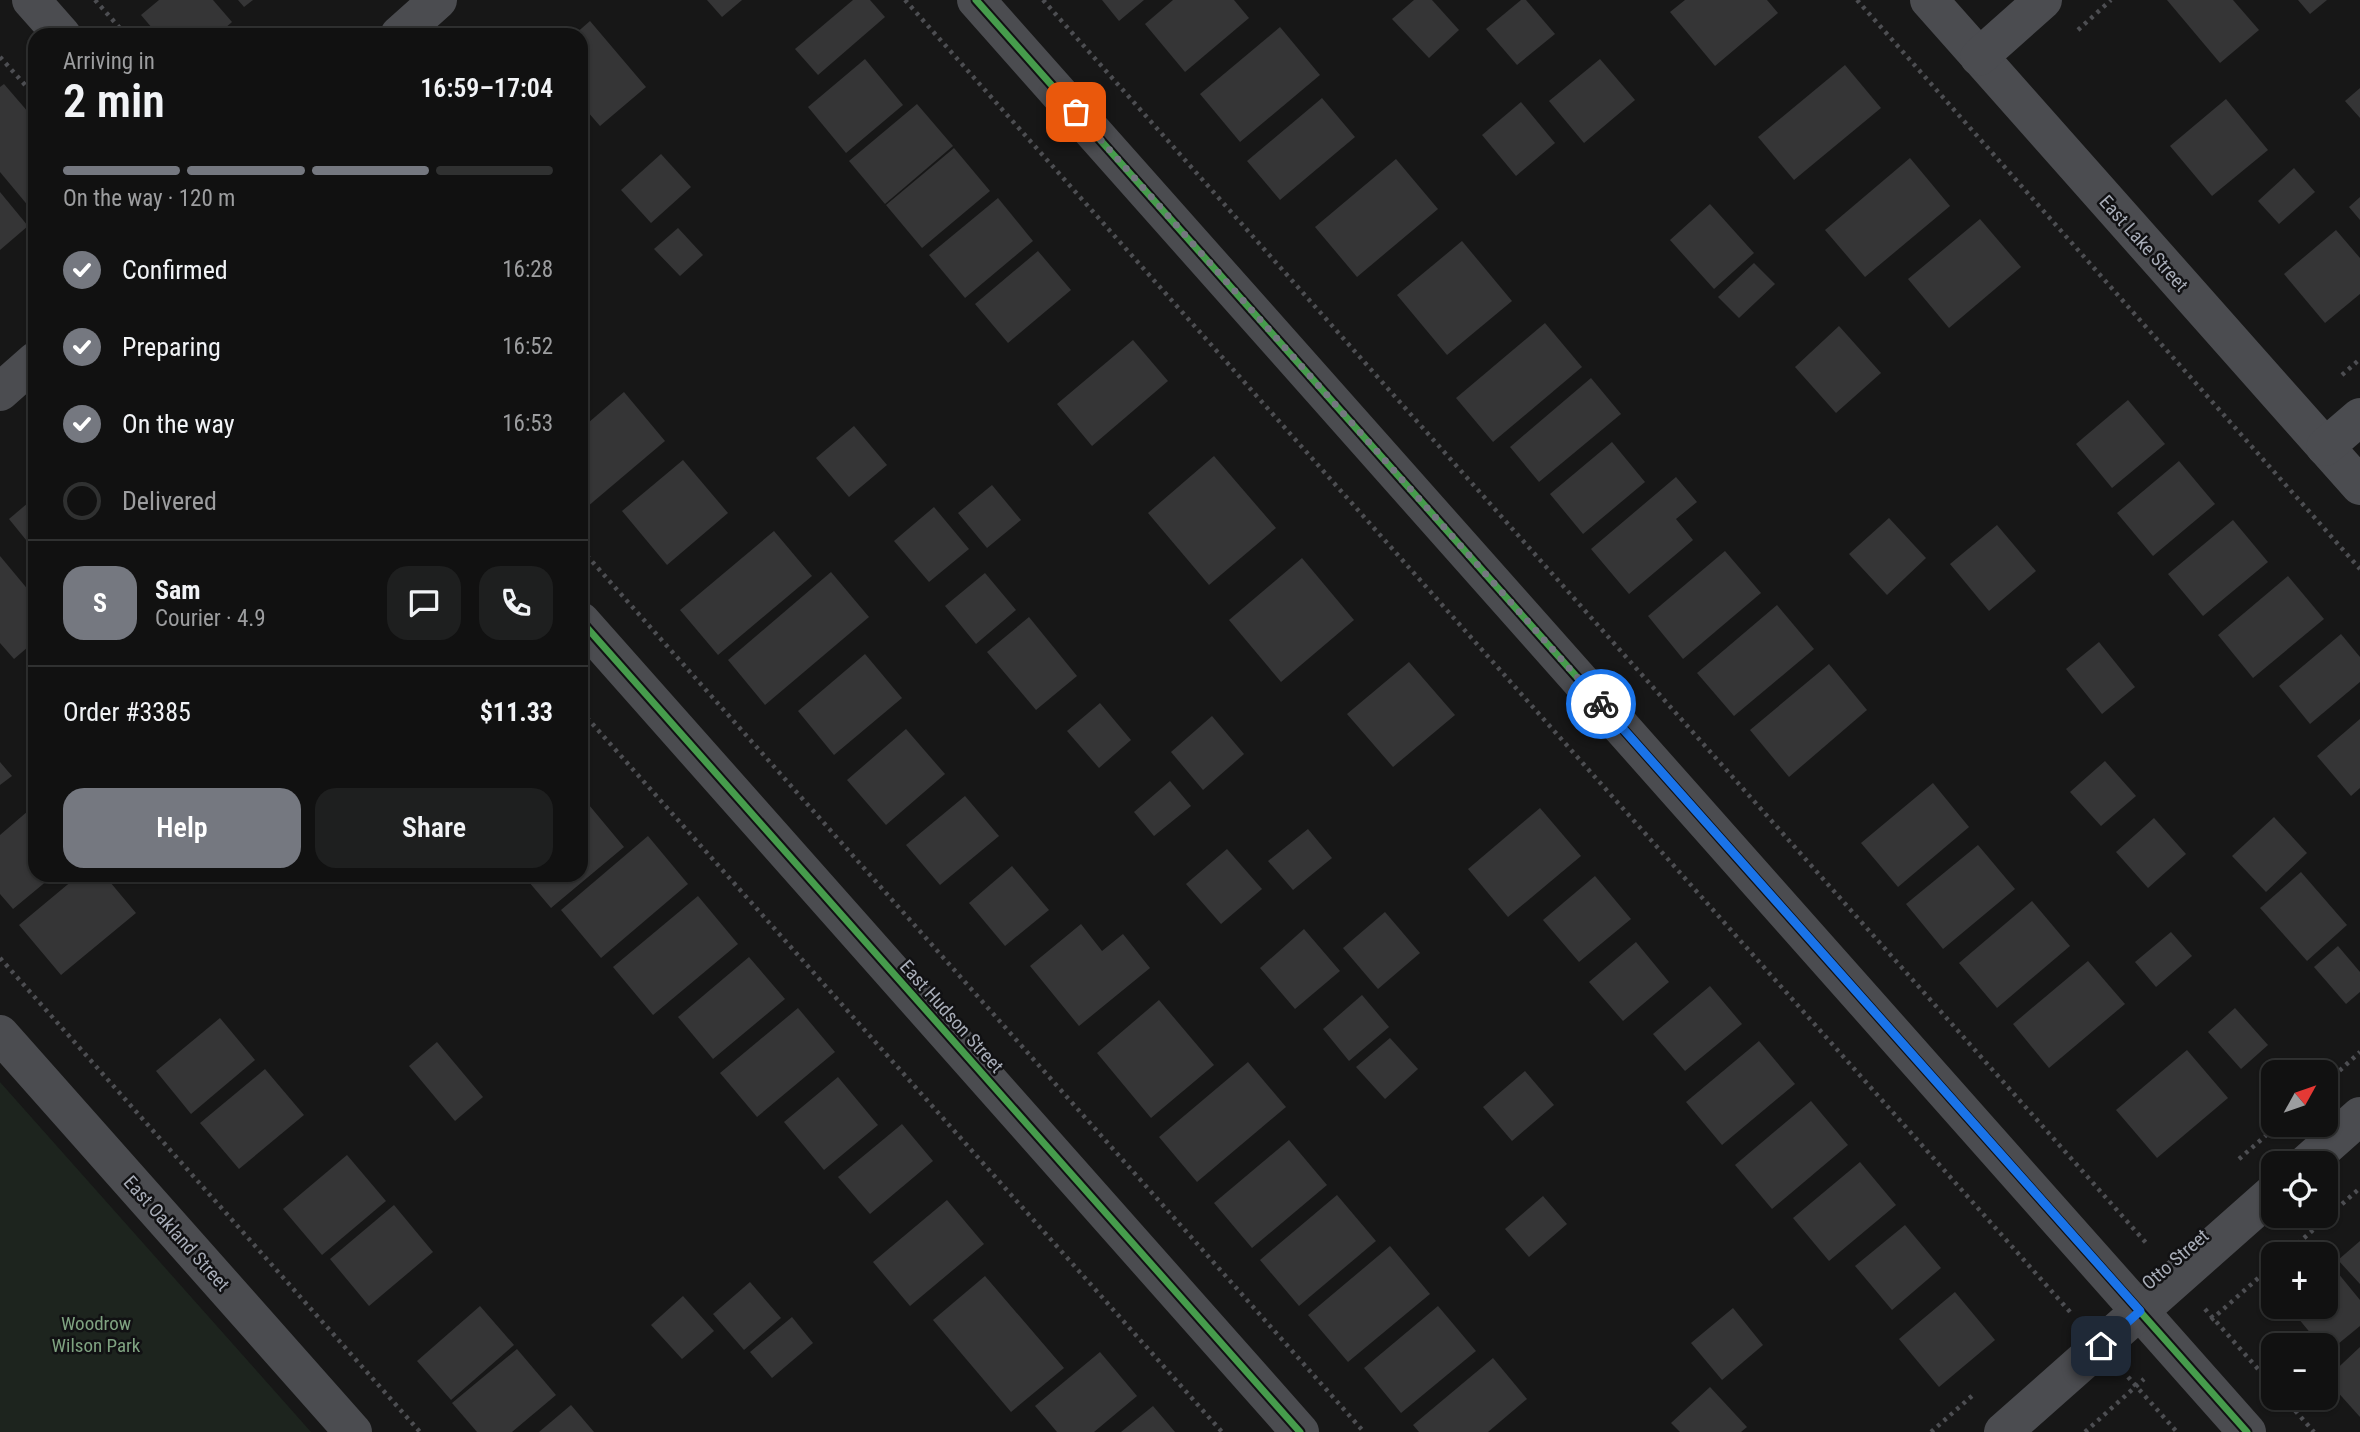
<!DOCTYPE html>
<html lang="en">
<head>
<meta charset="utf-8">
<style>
  :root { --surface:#111; --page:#1e1f1f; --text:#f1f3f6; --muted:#9c9d9f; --line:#303131; --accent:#757880 }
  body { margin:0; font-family:"Roboto Condensed",sans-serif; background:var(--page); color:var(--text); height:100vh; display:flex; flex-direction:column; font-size:26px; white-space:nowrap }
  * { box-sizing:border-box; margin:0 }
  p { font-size:23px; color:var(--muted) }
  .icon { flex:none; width:38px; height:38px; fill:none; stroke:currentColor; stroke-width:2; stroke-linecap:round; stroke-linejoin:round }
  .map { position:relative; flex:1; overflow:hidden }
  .side { position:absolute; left:28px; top:28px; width:560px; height:854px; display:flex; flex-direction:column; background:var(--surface); border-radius:21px; box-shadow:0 2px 5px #0004,0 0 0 2px var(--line) }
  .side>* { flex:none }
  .needle { width:46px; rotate:50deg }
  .tools { position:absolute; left:2261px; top:1060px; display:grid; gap:14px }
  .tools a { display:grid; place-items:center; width:77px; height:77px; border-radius:14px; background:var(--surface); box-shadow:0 2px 5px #0004,0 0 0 2px var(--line); font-size:35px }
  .pin { position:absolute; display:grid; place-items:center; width:60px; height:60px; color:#fff; margin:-30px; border-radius:14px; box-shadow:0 4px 10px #0006 }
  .courier { position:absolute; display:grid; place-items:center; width:70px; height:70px; margin:-35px; border:5px solid #1a73e8; border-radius:50%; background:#fff; color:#222; box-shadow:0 2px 9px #0007 }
  .headline em { font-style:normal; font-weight:600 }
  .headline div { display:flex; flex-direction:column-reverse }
  .headline { display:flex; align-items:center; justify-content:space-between; height:119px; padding:0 35px }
  h1 { font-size:46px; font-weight:600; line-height:52px }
  .bar { display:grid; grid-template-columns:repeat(4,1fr); gap:10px 7px; align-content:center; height:84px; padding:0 35px }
  .bar i { height:9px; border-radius:5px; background:var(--line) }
  .bar .selected { background:var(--accent) }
  .bar p { grid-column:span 4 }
  .line { display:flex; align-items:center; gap:18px; padding:0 35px; border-top:2px solid var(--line) }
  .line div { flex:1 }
  .round { display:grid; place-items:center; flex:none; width:74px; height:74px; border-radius:21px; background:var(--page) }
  ol { padding:0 35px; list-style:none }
  li { display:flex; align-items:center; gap:21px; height:77px }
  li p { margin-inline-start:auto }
  li .icon { padding:7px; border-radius:50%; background:var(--accent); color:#fff; stroke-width:4 }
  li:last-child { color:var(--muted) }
  li i { width:38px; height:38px; border:4px solid var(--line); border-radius:50% }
  .action { display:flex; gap:14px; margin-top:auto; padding:14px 35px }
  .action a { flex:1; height:80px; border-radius:21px; background:var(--accent); color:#fff; font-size:28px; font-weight:600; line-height:80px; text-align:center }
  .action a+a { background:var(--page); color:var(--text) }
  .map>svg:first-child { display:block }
  .green { fill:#1d241e }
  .building { fill:#353536 }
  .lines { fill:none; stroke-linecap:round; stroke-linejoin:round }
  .path { stroke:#4d4e52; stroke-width:4.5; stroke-dasharray:3.5 5; stroke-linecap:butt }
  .street { stroke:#4b4c50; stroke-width:38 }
  .cycleway-casing { stroke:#111113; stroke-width:11 }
  .cycleway { stroke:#469c4c; stroke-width:7 }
  .done { stroke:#757880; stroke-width:7; stroke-dasharray:0 12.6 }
  .route { stroke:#1a73e8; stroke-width:9 }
  .labels { text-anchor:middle; stroke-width:5; stroke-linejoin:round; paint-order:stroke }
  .street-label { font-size:19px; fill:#a8adb8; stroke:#111113 }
  .park-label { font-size:19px; fill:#7fa381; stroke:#111113 }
</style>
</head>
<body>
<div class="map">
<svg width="2360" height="1432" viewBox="0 0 2360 1432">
  <rect width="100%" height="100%" fill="#171717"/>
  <polygon class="green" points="0,1082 311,1432 0,1432"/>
  <g class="building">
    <polygon points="159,0 213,0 232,22 217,35 158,35 141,15"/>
    <polygon points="238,0 253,0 244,7"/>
    <polygon points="707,0 742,0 722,17"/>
    <polygon points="853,0 870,0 885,17 818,75 795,49"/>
    <polygon points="1102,0 1144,0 1119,21"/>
    <polygon points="1173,0 1234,0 1249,18 1185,72 1145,24"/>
    <polygon points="1414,0 1432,0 1459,30 1429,58 1392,19"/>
    <polygon points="1521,0 1526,0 1555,34 1517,65 1486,29"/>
    <polygon points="1685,0 1767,0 1778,13 1715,66 1670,12"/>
    <polygon points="2167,0 2233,0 2259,30 2220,63"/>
    <polygon points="2298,0 2327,0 2310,14"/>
    <polygon points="590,21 646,87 600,126 581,104 581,35 574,35"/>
    <polygon points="1280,27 1320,75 1240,142 1200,94"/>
    <polygon points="865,59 903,105 846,153 808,107"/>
    <polygon points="1600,59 1635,100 1584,143 1549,101"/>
    <polygon points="1845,65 1881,108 1794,180 1758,137"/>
    <polygon points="4,84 35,120 35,214 0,172 0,87"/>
    <polygon points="2360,88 2360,118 2345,101"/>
    <polygon points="1322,98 1355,137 1280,200 1247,161"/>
    <polygon points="2226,99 2268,150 2212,196 2170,146"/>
    <polygon points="1521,102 1555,143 1516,176 1482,135"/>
    <polygon points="917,104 953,146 885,204 849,161"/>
    <polygon points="954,148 990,191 922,248 886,205"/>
    <polygon points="661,154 691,187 651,223 621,190"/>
    <polygon points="1910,158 1950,206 1865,277 1825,230"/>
    <polygon points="1396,159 1438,209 1357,277 1315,227"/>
    <polygon points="2294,168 2315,192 2279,224 2258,201"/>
    <polygon points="0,192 28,226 0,250"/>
    <polygon points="2360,197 2360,220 2349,207"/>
    <polygon points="998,198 1033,241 965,298 929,255"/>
    <polygon points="1710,204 1754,253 1714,289 1670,240"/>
    <polygon points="1980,219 2021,267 1949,328 1908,279"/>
    <polygon points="678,228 703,255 680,276 654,249"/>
    <polygon points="2336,230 2360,258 2360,294 2325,323 2284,274"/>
    <polygon points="1462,241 1512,301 1447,355 1397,295"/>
    <polygon points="1038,251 1071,290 1008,343 975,304"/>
    <polygon points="1754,263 1775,284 1739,318 1718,297"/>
    <polygon points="1545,323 1582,367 1493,442 1456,398"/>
    <polygon points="1839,326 1881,373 1836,413 1795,367"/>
    <polygon points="1133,340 1168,381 1092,446 1057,404"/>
    <polygon points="1591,378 1621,414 1539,482 1510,447"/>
    <polygon points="624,392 665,441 587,507 581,500 581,429"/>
    <polygon points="2128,400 2165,444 2112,488 2076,444"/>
    <polygon points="854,426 887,465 849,497 816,458"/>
    <polygon points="1612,442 1645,482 1583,534 1550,494"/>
    <polygon points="1214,456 1276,528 1209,585 1148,513"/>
    <polygon points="683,460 728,513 667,565 622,511"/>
    <polygon points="2179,461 2215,504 2153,556 2117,513"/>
    <polygon points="1676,477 1697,502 1676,519 1693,540 1629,594 1591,549"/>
    <polygon points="992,485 1021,520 987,548 958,513"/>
    <polygon points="35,497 35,551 9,519"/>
    <polygon points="934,507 969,549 929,582 894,541"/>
    <polygon points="1889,518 1926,558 1887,595 1849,554"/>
    <polygon points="2233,520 2268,562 2203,616 2168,574"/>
    <polygon points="1997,525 2036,571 1989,611 1950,564"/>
    <polygon points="774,531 812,576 718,655 680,610"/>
    <polygon points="1725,551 1761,593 1683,659 1648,616"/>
    <polygon points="0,556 35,598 35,641 14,659 0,643"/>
    <polygon points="1302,558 1354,620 1281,682 1229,620"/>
    <polygon points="831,572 869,617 765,705 728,660"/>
    <polygon points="985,573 1016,610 976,644 945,606"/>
    <polygon points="2288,576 2324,619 2253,678 2218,635"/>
    <polygon points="1777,605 1814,649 1734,716 1697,673"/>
    <polygon points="1029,617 1077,676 1036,710 987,652"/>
    <polygon points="2341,634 2360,657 2360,682 2310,724 2279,686"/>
    <polygon points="2099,642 2135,687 2102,714 2066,669"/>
    <polygon points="865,654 902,698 834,755 798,711"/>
    <polygon points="1409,662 1455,715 1393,767 1347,714"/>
    <polygon points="1829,664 1867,710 1789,777 1750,730"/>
    <polygon points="1100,703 1131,740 1099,768 1067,731"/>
    <polygon points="1212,716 1244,754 1203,790 1171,752"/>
    <polygon points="2360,719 2360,788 2351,796 2317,756"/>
    <polygon points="906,729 945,774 886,825 847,780"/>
    <polygon points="2105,761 2136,796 2101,826 2070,792"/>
    <polygon points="0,762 12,776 0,785"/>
    <polygon points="1170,781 1191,806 1154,836 1134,812"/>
    <polygon points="1933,783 1969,827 1898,887 1861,843"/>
    <polygon points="965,796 999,836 940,885 906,845"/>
    <polygon points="584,799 624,847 551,908 523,875 581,875 581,801"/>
    <polygon points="35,805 35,875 54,875 13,909 0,894 0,835"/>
    <polygon points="1540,808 1581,856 1508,917 1468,869"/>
    <polygon points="2274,817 2307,853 2266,892 2232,856"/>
    <polygon points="2154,818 2186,854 2148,888 2116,852"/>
    <polygon points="1308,829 1332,858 1293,890 1268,861"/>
    <polygon points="648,836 688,884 601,958 561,910"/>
    <polygon points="1978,845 2015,889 1943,949 1906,904"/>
    <polygon points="1227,849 1262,889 1221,924 1186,884"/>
    <polygon points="1012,866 1049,910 1005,946 969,903"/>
    <polygon points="2301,872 2347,925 2307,961 2260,908"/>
    <polygon points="79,875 118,875 110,882 136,913 61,975 19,925"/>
    <polygon points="1595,876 1631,919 1579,962 1543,920"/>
    <polygon points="698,896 738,944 653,1015 613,967"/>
    <polygon points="2032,901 2070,946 1997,1008 1959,963"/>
    <polygon points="1385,912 1420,953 1378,989 1343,948"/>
    <polygon points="1081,924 1102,951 1123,934 1150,968 1079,1026 1030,966"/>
    <polygon points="1304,929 1340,971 1295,1009 1260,968"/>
    <polygon points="2171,932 2192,956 2156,987 2135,962"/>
    <polygon points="1636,942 1669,982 1623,1021 1589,982"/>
    <polygon points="2338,946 2360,972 2360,992 2346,1004 2314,967"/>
    <polygon points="749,957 785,999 713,1059 678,1017"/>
    <polygon points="2088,961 2125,1004 2049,1068 2013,1024"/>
    <polygon points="1710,986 1742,1024 1685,1071 1653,1034"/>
    <polygon points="1362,995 1389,1027 1349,1061 1323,1029"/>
    <polygon points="1159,1000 1214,1065 1151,1118 1097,1053"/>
    <polygon points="798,1008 835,1052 757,1117 720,1073"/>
    <polygon points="2235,1008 2268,1045 2241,1069 2208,1032"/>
    <polygon points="220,1018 255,1060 191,1114 156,1071"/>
    <polygon points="1390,1038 1418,1069 1385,1099 1356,1067"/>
    <polygon points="1759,1041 1795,1084 1722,1145 1686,1102"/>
    <polygon points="437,1042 483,1097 455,1121 409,1066"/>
    <polygon points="2187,1050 2228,1098 2157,1158 2116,1110"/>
    <polygon points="1248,1062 1286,1107 1197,1182 1159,1137"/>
    <polygon points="265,1069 304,1115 239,1169 200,1123"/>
    <polygon points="1525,1071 1554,1105 1512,1141 1483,1107"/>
    <polygon points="838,1077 878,1125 824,1170 784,1122"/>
    <polygon points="1811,1101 1848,1145 1772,1209 1735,1165"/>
    <polygon points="902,1124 933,1161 870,1214 838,1177"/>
    <polygon points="1289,1140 1327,1185 1252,1248 1214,1203"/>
    <polygon points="347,1155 386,1201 322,1255 283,1209"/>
    <polygon points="1860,1162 1896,1205 1829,1261 1793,1218"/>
    <polygon points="1337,1195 1376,1241 1299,1306 1260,1260"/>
    <polygon points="1543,1196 1567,1224 1529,1257 1505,1229"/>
    <polygon points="947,1200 984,1244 910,1306 873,1262"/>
    <polygon points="394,1205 433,1252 369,1306 330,1259"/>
    <polygon points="1905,1225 1941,1268 1892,1310 1855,1266"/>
    <polygon points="2360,1241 2360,1284 2338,1260"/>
    <polygon points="1390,1246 1430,1294 1348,1362 1308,1315"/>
    <polygon points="2333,1267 2360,1300 2360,1326 2327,1353 2326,1346 2321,1346 2289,1307 2326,1307 2326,1273"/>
    <polygon points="985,1276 1064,1368 1011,1412 933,1320"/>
    <polygon points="750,1282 781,1318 744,1350 713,1314"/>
    <polygon points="1955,1292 1995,1340 1939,1387 1899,1339"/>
    <polygon points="683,1296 714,1331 682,1359 651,1325"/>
    <polygon points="480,1306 514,1345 451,1400 417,1361"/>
    <polygon points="1438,1306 1476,1351 1401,1413 1364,1368"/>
    <polygon points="1733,1308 1763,1345 1722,1380 1691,1343"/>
    <polygon points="792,1317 813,1343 772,1378 750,1352"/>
    <polygon points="2360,1347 2360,1417 2326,1379"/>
    <polygon points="517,1349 556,1395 512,1432 477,1432 452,1403"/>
    <polygon points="1100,1352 1137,1396 1094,1432 1057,1432 1035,1406"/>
    <polygon points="1493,1358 1527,1399 1488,1432 1419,1432 1413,1425"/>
    <polygon points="1710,1387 1747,1427 1741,1432 1680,1432 1671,1423"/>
    <polygon points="571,1405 594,1432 539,1432"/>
    <polygon points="1153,1406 1175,1432 1121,1432"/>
  </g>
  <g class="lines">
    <g class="path">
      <polyline points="95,0 126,35"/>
      <polyline points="905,0 2071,1313"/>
      <polyline points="1043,0 2148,1245"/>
      <polyline points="1857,0 2360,569"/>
      <polyline points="2078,30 2111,0"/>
      <polyline points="0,57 35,96"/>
      <polyline points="2342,375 2360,359"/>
      <polyline points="581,549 1364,1432"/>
      <polyline points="581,711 1222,1432"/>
      <polyline points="0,958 420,1432"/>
      <polyline points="2327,1082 2360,1052"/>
      <polyline points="2239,1159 2278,1125"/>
      <polyline points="2285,1255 2360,1188"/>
      <polyline points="2205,1309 2273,1386"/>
      <polyline points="2211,1320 2273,1265"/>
      <polyline points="2128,1377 2177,1432"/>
      <polyline points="2284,1398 2314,1432"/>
      <polyline points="1931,1432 1973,1395"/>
      <polyline points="2085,1432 2144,1379"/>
    </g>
    <g class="street">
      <polyline points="31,0 62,35"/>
      <polyline points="976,0 2247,1432"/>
      <polyline points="1929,0 2360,486"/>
      <polyline points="399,35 438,0"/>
      <polyline points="1979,57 2043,0"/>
      <polyline points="0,392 35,361"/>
      <polyline points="2325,447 2360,417"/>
      <polyline points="581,621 1300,1432"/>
      <polyline points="0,1034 353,1432"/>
      <polyline points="2306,1164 2360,1116"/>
      <polyline points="2003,1432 2273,1193"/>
    </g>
    <defs>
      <g id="cycleway">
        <polyline points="976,0 2247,1432"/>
        <polyline points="581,621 1300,1432"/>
      </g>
    </defs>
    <use href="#cycleway" class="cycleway-casing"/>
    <use href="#cycleway" class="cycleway"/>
  </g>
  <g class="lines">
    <polyline class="done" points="1076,112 1601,704"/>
    <polyline class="route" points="1601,704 2140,1311 2101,1346"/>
  </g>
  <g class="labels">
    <g class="street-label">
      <text transform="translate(2144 243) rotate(48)" y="7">East Lake Street</text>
      <text transform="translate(952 1016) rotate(48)" y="7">East Hudson Street</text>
      <text transform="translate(177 1233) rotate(48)" y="7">East Oakland Street</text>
      <text transform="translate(2175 1259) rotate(-41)" y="7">Otto Street</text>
    </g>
    <g class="park-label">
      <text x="96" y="1330">Woodrow<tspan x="96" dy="22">Wilson Park</tspan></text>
    </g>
  </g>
</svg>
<div class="tools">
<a><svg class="needle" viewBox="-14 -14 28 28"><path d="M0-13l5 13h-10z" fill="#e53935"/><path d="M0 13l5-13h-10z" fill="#9c9d9f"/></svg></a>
<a><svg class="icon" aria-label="locate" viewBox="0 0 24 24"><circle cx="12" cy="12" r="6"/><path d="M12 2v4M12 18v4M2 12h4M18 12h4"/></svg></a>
<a>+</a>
<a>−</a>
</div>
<div class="pin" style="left:1076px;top:112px;background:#ea580c"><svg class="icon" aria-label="bag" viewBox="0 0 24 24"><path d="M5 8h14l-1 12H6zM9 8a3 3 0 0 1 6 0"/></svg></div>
<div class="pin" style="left:2101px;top:1346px;background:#1f2937"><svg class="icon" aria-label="home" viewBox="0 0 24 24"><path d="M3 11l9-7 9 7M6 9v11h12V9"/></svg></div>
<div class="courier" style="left:1601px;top:704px"><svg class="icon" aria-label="bike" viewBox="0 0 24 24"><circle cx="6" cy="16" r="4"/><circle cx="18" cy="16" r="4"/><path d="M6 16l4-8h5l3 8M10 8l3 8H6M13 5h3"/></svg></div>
<section class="side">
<div class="headline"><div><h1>2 min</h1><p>Arriving in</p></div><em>16:59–17:04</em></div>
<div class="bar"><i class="selected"></i><i class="selected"></i><i class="selected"></i><i></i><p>On the way · 120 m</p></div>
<ol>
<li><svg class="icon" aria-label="check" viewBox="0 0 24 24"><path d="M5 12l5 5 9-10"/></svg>Confirmed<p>16:28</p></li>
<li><svg class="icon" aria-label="check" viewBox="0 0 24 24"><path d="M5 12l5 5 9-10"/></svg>Preparing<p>16:52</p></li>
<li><svg class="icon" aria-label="check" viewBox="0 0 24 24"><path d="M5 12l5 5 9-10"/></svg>On the way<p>16:53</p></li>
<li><i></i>Delivered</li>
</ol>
<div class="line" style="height:126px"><b class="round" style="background:var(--accent);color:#fff">S</b><div><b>Sam</b><p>Courier · 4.9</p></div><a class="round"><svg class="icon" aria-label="chat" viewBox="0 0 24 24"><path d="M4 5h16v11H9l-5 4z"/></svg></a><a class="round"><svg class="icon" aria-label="phone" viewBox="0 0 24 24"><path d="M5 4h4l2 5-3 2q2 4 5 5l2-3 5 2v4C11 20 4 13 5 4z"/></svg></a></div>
<div class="line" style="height:91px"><div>Order #3385</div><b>$11.33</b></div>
<div class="action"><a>Help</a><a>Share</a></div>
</section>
</div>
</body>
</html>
